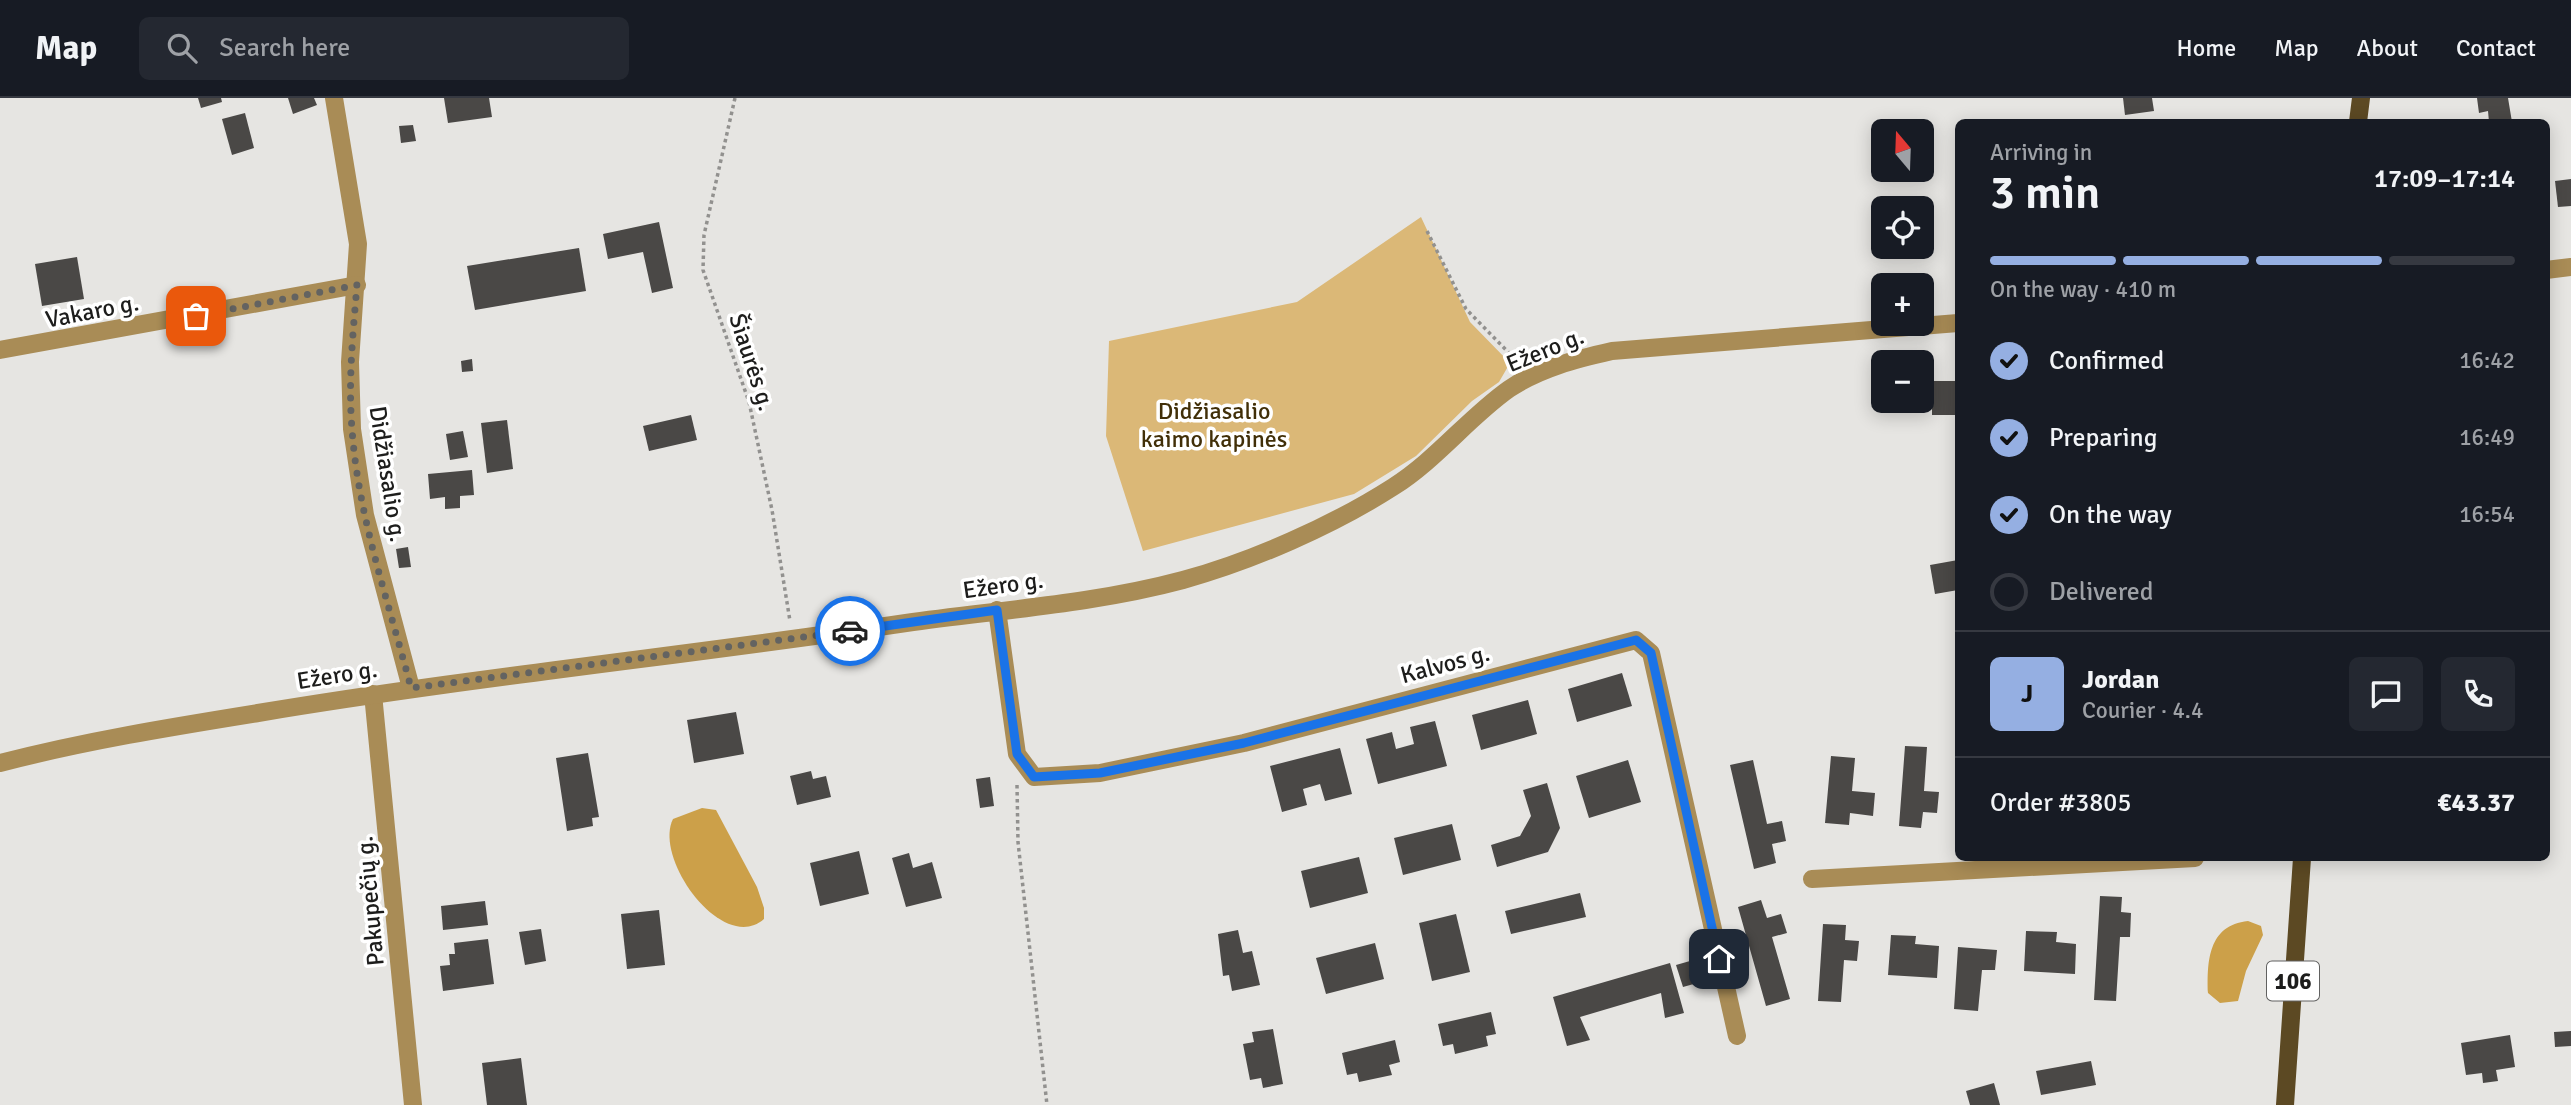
<!DOCTYPE html>
<html lang="en">
<head>
<meta charset="utf-8">
<style>
  :root { --surface:#171b24; --page:#242831; --text:#f1f3f6; --muted:#9ea1a6; --line:#363941; --accent:#95afe2 }
  body { margin:0; font-family:Signika,sans-serif; background:var(--page); color:var(--text); height:100vh; display:flex; flex-direction:column; font-size:26px; white-space:nowrap }
  * { box-sizing:border-box; margin:0 }
  p { font-size:23px; color:var(--muted) }
  .icon { flex:none; width:38px; height:38px; fill:none; stroke:currentColor; stroke-width:2; stroke-linecap:round; stroke-linejoin:round }
  .map { position:relative; flex:1; overflow:hidden }
  .details { position:absolute; left:1955px; top:21px; width:595px; height:742px; display:flex; flex-direction:column; background:var(--surface); border-radius:10px; box-shadow:0 4px 18px #0003 }
  .details>* { flex:none }
  .needle { width:46px; rotate:341deg }
  .fabs { position:absolute; left:1871px; top:21px; display:grid; gap:14px }
  .fabs a { display:grid; place-items:center; width:63px; height:63px; border-radius:10px; background:var(--surface); box-shadow:0 4px 18px #0003; font-size:35px }
  .pin { position:absolute; display:grid; place-items:center; width:60px; height:60px; color:#fff; margin:-30px; border-radius:14px; box-shadow:0 4px 10px #0006 }
  .courier { position:absolute; display:grid; place-items:center; width:70px; height:70px; margin:-35px; border:5px solid #1a73e8; border-radius:50%; background:#fff; color:#222; box-shadow:0 2px 9px #0007 }
  .summary em { font-style:normal; font-weight:600 }
  .summary div { display:flex; flex-direction:column-reverse }
  .summary { display:flex; align-items:center; justify-content:space-between; height:119px; padding:0 35px }
  h1 { font-size:46px; font-weight:600; line-height:52px }
  .bar { display:grid; grid-template-columns:repeat(4,1fr); gap:10px 7px; align-content:center; height:84px; padding:0 35px }
  .bar i { height:9px; border-radius:5px; background:var(--line) }
  .bar .active { background:var(--accent) }
  .bar p { grid-column:span 4 }
  .line { display:flex; align-items:center; gap:18px; padding:0 35px; border-top:2px solid var(--line) }
  .line div { flex:1 }
  .round { display:grid; place-items:center; flex:none; width:74px; height:74px; border-radius:10px; background:var(--page) }
  ol { padding:0 35px; list-style:none }
  li { display:flex; align-items:center; gap:21px; height:77px }
  li p { margin-inline-start:auto }
  li .icon { padding:7px; border-radius:50%; background:var(--accent); color:#111; stroke-width:4 }
  li:last-child { color:var(--muted) }
  li i { width:38px; height:38px; border:4px solid var(--line); border-radius:50% }
  header { display:flex; align-items:center; gap:42px; box-sizing:border-box; height:98px; padding:0 35px; background:var(--surface); border-bottom:2px solid var(--line) }
  header strong { font-size:33px }
  nav { display:flex; gap:38px; margin-inline-start:auto; font-size:24px }
  .search { width:490px; height:63px; background:var(--page); display:flex; align-items:center; gap:18px; box-sizing:border-box; padding:0 24px; border-radius:10px; color:var(--muted); font-size:26px }
  .map>svg:first-child { display:block }
  .green { fill:#dbb877 }
  .water { fill:#cca049 }
  .building { fill:#4a4846 }
  .lines { fill:none; stroke-linecap:round; stroke-linejoin:round }
  .path { stroke:#92918f; stroke-width:3.5; stroke-dasharray:3.5 3.5; stroke-linecap:butt }
  .minor { stroke:#a98c56; stroke-width:18 }
  .major { stroke:#5c4923; stroke-width:18 }
  .done { stroke:#636361; stroke-width:7; stroke-dasharray:0 12.6 }
  .route { stroke:#1a73e8; stroke-width:9 }
  .labels { text-anchor:middle; stroke-width:7; stroke-linejoin:round; paint-order:stroke }
  .shield { fill:#fff; stroke:#616160; stroke-width:2 }
  .shield-label { font-size:23px; font-weight:bold; fill:#1d1d1c }
  .street-label { font-size:24px; fill:#1d1d1c; stroke:#fff }
  .park-label { font-size:24px; fill:#412f08; stroke:#fff }
</style>
</head>
<body>
<header>
<strong>Map</strong>
<div class="search"><svg class="icon" aria-label="search" viewBox="0 0 24 24"><circle cx="10" cy="10" r="6"/><path d="M15 15l6 6"/></svg>Search here</div>
<nav><a>Home</a><a>Map</a><a>About</a><a>Contact</a></nav>
</header>
<div class="map">
<svg width="2571" height="1007" viewBox="0 0 2571 1007">
  <rect width="100%" height="100%" fill="#e6e5e2"/>
  <polygon class="green" points="1421,119 1470,224 1510,265 1499,284 1472,303 1416,358 1354,396 1143,453 1106,338 1109,243 1297,204"/>
  <g class="water">
    <path d="M702,710L716,712L757,789L764,810V821C723,857 653,761 673,721Z"/>
    <path d="M2248,823L2261,828L2263,837L2246,873L2238,903L2220,905L2208,895C2207,864 2208,827 2248,823Z"/>
  </g>
  <g class="building">
    <polygon points="198,0 221,0 222,4 201,10"/>
    <polygon points="288,0 314,0 317,7 293,16"/>
    <polygon points="444,0 489,0 492,19 448,25"/>
    <polygon points="2123,0 2152,0 2154,13 2125,17"/>
    <polygon points="2477,0 2508,0 2512,24 2489,24 2488,13 2479,15"/>
    <polygon points="245,15 254,50 232,57 222,21"/>
    <polygon points="413,27 416,43 401,45 399,28"/>
    <polygon points="2571,81 2571,108 2558,109 2555,83"/>
    <polygon points="659,124 673,190 652,195 643,154 608,161 603,136"/>
    <polygon points="579,150 586,193 475,212 467,168"/>
    <polygon points="77,159 84,201 42,208 35,166"/>
    <polygon points="472,261 473,273 462,274 461,263"/>
    <rect x="1932" y="283" width="26" height="34"/>
    <polygon points="691,317 697,342 649,353 643,328"/>
    <polygon points="507,322 513,371 487,375 481,325"/>
    <polygon points="463,333 468,359 450,362 446,336"/>
    <polygon points="472,372 474,397 460,398 460,410 445,411 445,399 430,401 428,376"/>
    <polygon points="408,449 411,469 399,470 396,451"/>
    <polygon points="1958,462 1958,492 1935,496 1930,467"/>
    <polygon points="1622,575 1632,608 1577,624 1568,591"/>
    <polygon points="1528,602 1537,636 1481,652 1472,617"/>
    <polygon points="736,614 744,656 694,665 687,622"/>
    <polygon points="1435,623 1447,668 1378,686 1366,641 1392,634 1396,651 1414,646 1410,629"/>
    <polygon points="1905,648 1927,649 1924,693 1939,694 1937,715 1923,714 1921,730 1899,728"/>
    <polygon points="1340,650 1352,696 1325,703 1320,686 1303,691 1307,707 1282,714 1270,668"/>
    <polygon points="588,655 599,719 592,720 593,728 567,733 556,660"/>
    <polygon points="1831,658 1855,660 1852,693 1875,695 1873,718 1850,715 1849,727 1825,725"/>
    <polygon points="1628,662 1641,704 1589,720 1576,678"/>
    <polygon points="1753,662 1767,726 1782,723 1786,743 1772,746 1776,765 1754,771 1730,667"/>
    <polygon points="811,673 813,681 826,678 831,699 797,707 790,678"/>
    <polygon points="990,679 994,708 980,710 976,681"/>
    <polygon points="1547,685 1560,730 1548,754 1497,769 1491,747 1520,738 1531,718 1523,692"/>
    <polygon points="1452,726 1461,762 1403,777 1394,740"/>
    <polygon points="859,753 869,796 820,808 810,765"/>
    <polygon points="909,755 913,770 932,764 942,800 906,809 892,760"/>
    <polygon points="1359,759 1368,795 1310,810 1301,773"/>
    <polygon points="1580,795 1586,819 1511,836 1505,813"/>
    <polygon points="2100,798 2122,799 2121,814 2131,815 2130,839 2120,839 2116,903 2094,902"/>
    <polygon points="1761,802 1767,820 1781,816 1787,835 1772,839 1790,901 1766,908 1738,809"/>
    <polygon points="485,803 488,827 443,832 441,808"/>
    <polygon points="659,812 665,867 627,871 621,816"/>
    <polygon points="1456,816 1470,874 1432,883 1419,825"/>
    <polygon points="1823,826 1846,827 1845,842 1859,843 1857,863 1844,862 1841,904 1818,903"/>
    <polygon points="541,831 546,863 525,867 519,834"/>
    <polygon points="1238,832 1243,855 1252,853 1260,887 1232,893 1229,877 1223,878 1218,836"/>
    <polygon points="2026,833 2057,834 2056,844 2076,846 2075,876 2024,873"/>
    <polygon points="1891,837 1916,838 1915,846 1939,848 1937,880 1888,877"/>
    <polygon points="488,841 494,886 443,893 440,868 450,867 449,856 455,856 454,845"/>
    <polygon points="1375,845 1384,881 1326,896 1316,860"/>
    <polygon points="1958,849 1997,852 1995,872 1982,872 1978,913 1954,911"/>
    <polygon points="1704,859 1708,882 1683,889 1676,867"/>
    <polygon points="1670,865 1684,915 1665,920 1661,895 1580,919 1590,942 1567,948 1553,899"/>
    <polygon points="1491,914 1496,936 1486,938 1488,948 1455,956 1453,946 1443,948 1438,926"/>
    <polygon points="1273,931 1283,986 1263,990 1261,980 1250,982 1243,946 1254,944 1252,934"/>
    <polygon points="2571,933 2571,948 2555,949 2554,934"/>
    <polygon points="2510,937 2515,969 2496,972 2498,983 2483,985 2482,975 2466,977 2461,945"/>
    <polygon points="1395,942 1400,964 1389,967 1392,977 1359,984 1357,975 1347,977 1342,955"/>
    <polygon points="521,960 527,1007 487,1007 482,965"/>
    <polygon points="2091,963 2096,987 2041,997 2036,973"/>
    <polygon points="1994,985 2000,1007 1970,1007 1966,993"/>
  </g>
  <g class="lines">
    <g class="path">
      <polyline points="735,0 704,137 703,172 749,304 772,412 790,523"/>
      <polyline points="1427,133 1466,211 1517,263"/>
      <polyline points="1017,687 1018,744 1047,1007"/>
    </g>
    <g class="minor">
      <polyline points="334,0 358,146 350,264 352,331 365,417 411,590"/>
      <polyline points="2546,172 2571,169"/>
      <polyline points="0,252 357,187"/>
      <polyline points="997,512 1017,656 1034,679 1100,675 1244,645 1636,542 1651,555 1737,938"/>
      <polyline points="373,596 413,1007"/>
      <path d="M0,665C85,643 171,629 258,615C474,579 691,557 906,525C998,512 1094,506 1183,482C1252,463 1332,428 1393,389C1436,362 1468,320 1509,291C1540,270 1577,261 1612,253L1958,225"/>
      <polyline points="1812,781 2195,760"/>
    </g>
    <g class="major">
      <polyline points="2358,24 2361,0"/>
      <polyline points="2285,1007 2302,760"/>
    </g>
  </g>
  <g class="lines">
    <path class="done" d="M196,218L357,187C353,235 348,283 352,331C358,419 389,505 411,590L850,533"/>
    <polyline class="route" points="850,533 997,512 1017,656 1034,679 1100,675 1244,645 1636,542 1651,555 1719,861"/>
  </g>
  <g class="labels">
    <rect class="shield" x="2267" y="863.5" width="52" height="39" rx="5"/>
    <g class="shield-label">
      <text x="2293" y="891">106</text>
    </g>
    <g class="street-label">
      <text transform="translate(92 213) rotate(-11)" y="8">Vakaro g.</text>
      <text transform="translate(1545 252) rotate(-22)" y="8">Ežero g.</text>
      <text transform="translate(752 264) rotate(72)" y="8">Šiaurės g.</text>
      <text transform="translate(388 376) rotate(81)" y="8">Didžiasalio g.</text>
      <text transform="translate(1003 487) rotate(-8)" y="8">Ežero g.</text>
      <text transform="translate(1445 566) rotate(-15)" y="8">Kalvos g.</text>
      <text transform="translate(337 577) rotate(-9)" y="8">Ežero g.</text>
      <text transform="translate(370 803) rotate(-95)" y="8">Pakupečių g.</text>
    </g>
    <g class="park-label">
      <text x="1214" y="321">Didžiasalio<tspan x="1214" dy="28">kaimo kapinės</tspan></text>
    </g>
  </g>
</svg>
<div class="fabs">
<a><svg class="needle" viewBox="-14 -14 28 28"><path d="M0-13l5 13h-10z" fill="#e53935"/><path d="M0 13l5-13h-10z" fill="#9ea1a6"/></svg></a>
<a><svg class="icon" aria-label="locate" viewBox="0 0 24 24"><circle cx="12" cy="12" r="6"/><path d="M12 2v4M12 18v4M2 12h4M18 12h4"/></svg></a>
<a>+</a>
<a>−</a>
</div>
<div class="pin" style="left:196px;top:218px;background:#ea580c"><svg class="icon" aria-label="bag" viewBox="0 0 24 24"><path d="M5 8h14l-1 12H6zM9 8a3 3 0 0 1 6 0"/></svg></div>
<div class="pin" style="left:1719px;top:861px;background:#1f2937"><svg class="icon" aria-label="home" viewBox="0 0 24 24"><path d="M3 11l9-7 9 7M6 9v11h12V9"/></svg></div>
<div class="courier" style="left:850px;top:533px"><svg class="icon" aria-label="car" viewBox="0 0 24 24"><path d="M5 17H2v-5l4-1 3-4h7l3 4 3 1v5h-3M9 17h6M6 11h13"/><circle cx="7" cy="17" r="2"/><circle cx="17" cy="17" r="2"/></svg></div>
<section class="details">
<div class="summary"><div><h1>3 min</h1><p>Arriving in</p></div><em>17:09–17:14</em></div>
<div class="bar"><i class="active"></i><i class="active"></i><i class="active"></i><i></i><p>On the way · 410 m</p></div>
<ol>
<li><svg class="icon" aria-label="check" viewBox="0 0 24 24"><path d="M5 12l5 5 9-10"/></svg>Confirmed<p>16:42</p></li>
<li><svg class="icon" aria-label="check" viewBox="0 0 24 24"><path d="M5 12l5 5 9-10"/></svg>Preparing<p>16:49</p></li>
<li><svg class="icon" aria-label="check" viewBox="0 0 24 24"><path d="M5 12l5 5 9-10"/></svg>On the way<p>16:54</p></li>
<li><i></i>Delivered</li>
</ol>
<div class="line" style="height:126px"><b class="round" style="background:var(--accent);color:#111">J</b><div><b>Jordan</b><p>Courier · 4.4</p></div><a class="round"><svg class="icon" aria-label="chat" viewBox="0 0 24 24"><path d="M4 5h16v11H9l-5 4z"/></svg></a><a class="round"><svg class="icon" aria-label="phone" viewBox="0 0 24 24"><path d="M5 4h4l2 5-3 2q2 4 5 5l2-3 5 2v4C11 20 4 13 5 4z"/></svg></a></div>
<div class="line" style="height:91px"><div>Order #3805</div><b>€43.37</b></div>
</section>
</div>
</body>
</html>
